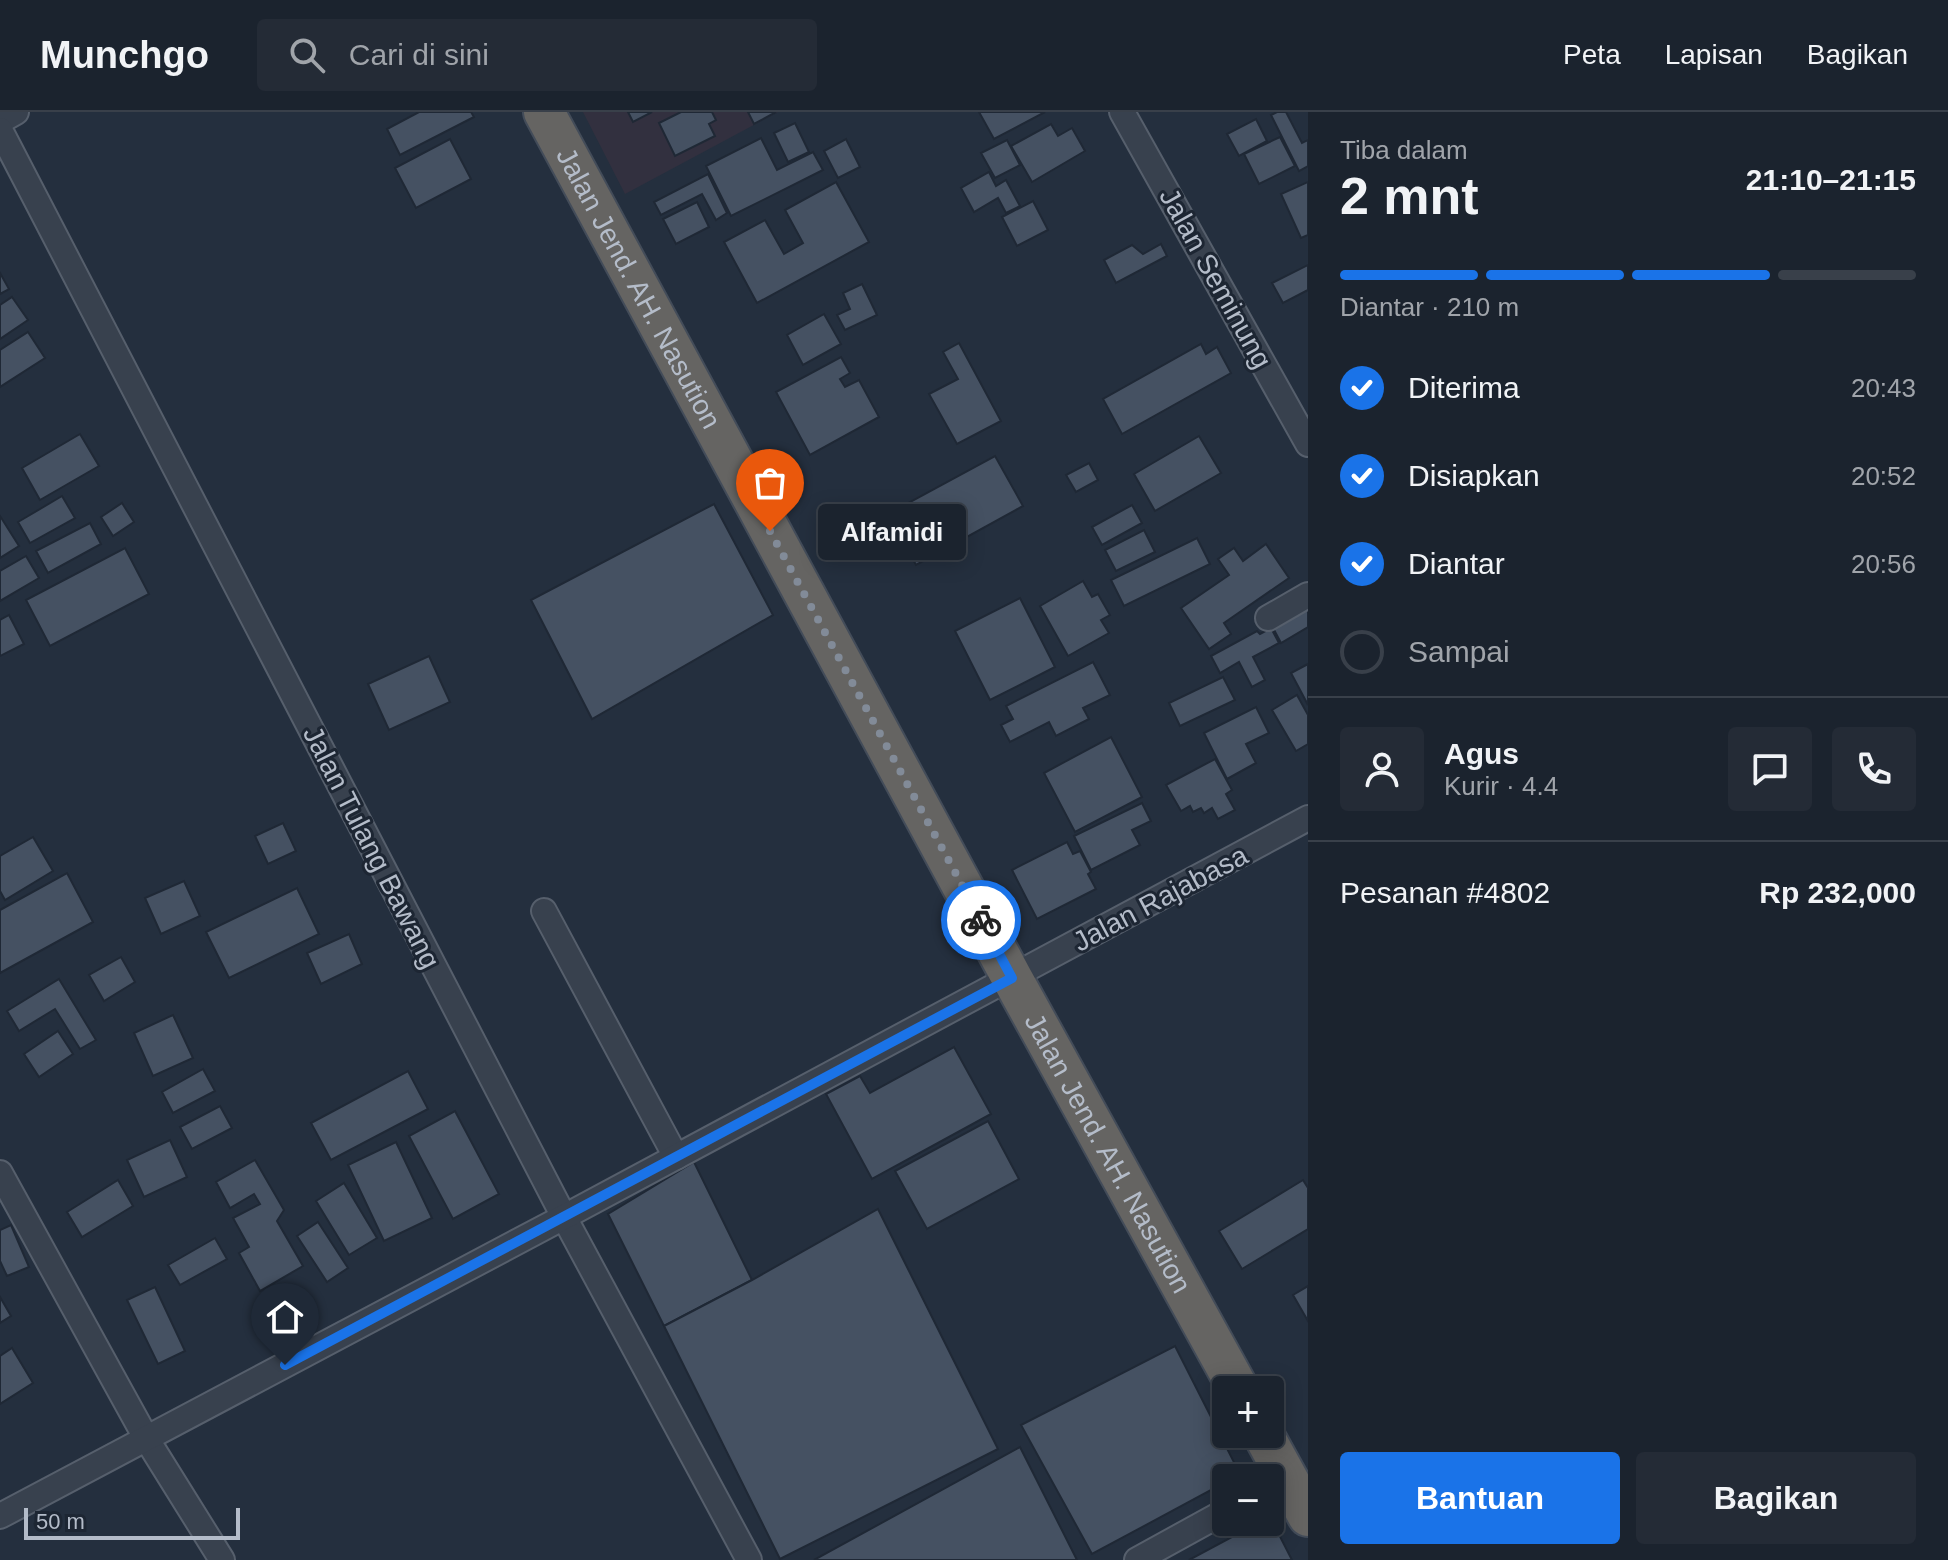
<!DOCTYPE html>
<html lang="id">
<head>
<meta charset="utf-8">
<style>
  :root { --surface:#1b232e; --page:#242b36; --text:#f1f3f6; --muted:#a0a4aa; --line:#39404a; --accent:#1a73e8 }
  body { margin:0; font-family:Arial,sans-serif; background:var(--page); color:var(--text); height:100vh; display:flex; flex-direction:column; font-size:30px; white-space:nowrap }
  * { box-sizing:border-box; margin:0 }
  p { font-size:26px; color:var(--muted) }
  .icon { flex:none; width:44px; height:44px; fill:none; stroke:currentColor; stroke-width:2; stroke-linecap:round; stroke-linejoin:round }
  .map { position:relative; flex:1; overflow:hidden }
  .details { display:flex; flex-direction:column; background:var(--surface); width:640px }
  .details>* { flex:none }
  .tools { position:absolute; left:1212px; top:1264px; display:grid; gap:16px }
  .tools a { display:grid; place-items:center; width:72px; height:72px; border-radius:8px; background:var(--surface); box-shadow:0 4px 20px #0003,0 0 0 2px var(--line); font-size:40px }
  .scale { position:absolute; left:24px; bottom:20px; width:216px; box-sizing:border-box; padding-left:8px; border:4px solid #b4bcc9; border-top:0; font-size:22px; line-height:28px; white-space:nowrap; color:#b4bcc9; -webkit-text-stroke:6px #1d2633; paint-order:stroke }
  .pin { position:absolute; display:grid; place-items:center; width:68px; height:68px; color:#fff; margin:-82px -34px; border-radius:50% 50% 50% 0; rotate:-45deg; box-shadow:0 0 8px #0007 }
  .pin .icon { rotate:45deg }
  .courier { position:absolute; display:grid; place-items:center; width:80px; height:80px; margin:-40px; border:6px solid #1a73e8; border-radius:50%; background:#fff; color:#222; box-shadow:0 2px 10px #0007 }
  .bubble { position:absolute; height:56px; border-radius:8px; background:var(--surface); box-shadow:0 4px 20px #0003,0 0 0 2px var(--line); font-size:26px; font-weight:700; line-height:56px; text-align:center }
  .overview em { font-style:normal; font-weight:700 }
  .overview div { display:flex; flex-direction:column-reverse }
  .overview { display:flex; align-items:center; justify-content:space-between; height:136px; padding:0 32px }
  h1 { font-size:52px; font-weight:700; line-height:60px }
  .bar { display:grid; grid-template-columns:repeat(4,1fr); gap:12px 8px; align-content:center; height:96px; padding:0 32px }
  .bar i { height:10px; border-radius:6px; background:var(--line) }
  .bar .on { background:var(--accent) }
  .bar p { grid-column:span 4 }
  .line { display:flex; align-items:center; gap:20px; padding:0 32px; border-top:2px solid var(--line) }
  .line div { flex:1 }
  .round { display:grid; place-items:center; flex:none; width:84px; height:84px; border-radius:8px; background:var(--page) }
  ol { padding:0 32px; list-style:none }
  li { display:flex; align-items:center; gap:24px; height:88px }
  li p { margin-inline-start:auto }
  li .icon { padding:8px; border-radius:50%; background:var(--accent); color:#fff; stroke-width:4 }
  li:last-child { color:var(--muted) }
  li i { width:44px; height:44px; border:4px solid var(--line); border-radius:50% }
  .primary-button { display:flex; gap:16px; margin-top:auto; padding:16px 32px }
  .primary-button a { flex:1; height:92px; border-radius:8px; background:var(--accent); color:#fff; font-size:32px; font-weight:700; line-height:92px; text-align:center }
  .primary-button a+a { background:var(--page); color:var(--text) }
  header { display:flex; align-items:center; gap:48px; box-sizing:border-box; height:112px; padding:0 40px; background:var(--surface); border-bottom:2px solid var(--line) }
  header strong { font-size:38px }
  nav { display:flex; gap:44px; margin-inline-start:auto; font-size:28px }
  .search { width:560px; height:72px; background:var(--page); display:flex; align-items:center; gap:20px; box-sizing:border-box; padding:0 28px; border-radius:8px; color:var(--muted); font-size:30px }
  main { display:flex; flex:1; min-height:0 }
  .map>svg:first-child { display:block }
  .medical { fill:#32303f }
  .building { fill:#455162; stroke:#1f2835; stroke-width:2 }
  .lines { fill:none; stroke-linecap:round; stroke-linejoin:round }
  .minor-casing { stroke:#565f6c; stroke-width:28 }
  .trunk-casing { stroke:#434c59; stroke-width:44 }
  .minor { stroke:#38414e; stroke-width:24 }
  .trunk { stroke:#656462; stroke-width:40 }
  .done { stroke:#828b98; stroke-width:8; stroke-dasharray:0 14.4 }
  .route { stroke:#1a73e8; stroke-width:10 }
  .labels { text-anchor:middle; stroke-width:6; stroke-linejoin:round; paint-order:stroke }
  .street-label { font-size:28px; fill:#b4bcc9; stroke:#1d2633 }
</style>
</head>
<body>
<header>
<strong>Munchgo</strong>
<div class="search"><svg class="icon" aria-label="search" viewBox="0 0 24 24"><circle cx="10" cy="10" r="6"/><path d="M15 15l6 6"/></svg>Cari di sini</div>
<nav><a>Peta</a><a>Lapisan</a><a>Bagikan</a></nav>
</header>
<main>
<div class="map">
<svg width="1308" height="1448" viewBox="0 0 1308 1448">
  <rect width="100%" height="100%" fill="#242f3e"/>
  <polygon class="medical" points="583,0 778,0 625,82"/>
  <g class="building">
    <polygon points="419,0 471,0 474,5 400,43 387,17"/>
    <polygon points="628,0 652,0 633,10"/>
    <polygon points="681,0 712,0 716,8 709,12 715,24 675,44 659,11"/>
    <polygon points="748,0 776,0 754,12"/>
    <polygon points="979,0 1045,0 994,27"/>
    <polygon points="1277,0 1286,0 1302,31 1308,28 1308,54 1299,59 1271,3"/>
    <polygon points="1256,7 1267,29 1239,44 1227,22"/>
    <polygon points="795,11 809,40 788,50 774,21"/>
    <polygon points="1051,12 1058,24 1072,16 1085,39 1032,70 1011,34"/>
    <polygon points="1280,25 1295,54 1259,72 1244,42"/>
    <polygon points="761,26 777,58 813,40 823,58 731,104 706,54"/>
    <polygon points="450,27 471,67 416,96 395,56"/>
    <polygon points="846,27 860,55 838,66 824,39"/>
    <polygon points="1007,28 1020,53 995,66 981,41"/>
    <polygon points="989,60 996,74 1006,68 1020,94 1006,101 998,86 974,100 961,76"/>
    <polygon points="708,62 727,101 716,108 702,82 661,103 654,90"/>
    <polygon points="836,70 869,130 757,191 724,130 765,108 784,142 803,131 785,98"/>
    <polygon points="1308,70 1308,123 1301,126 1281,82"/>
    <polygon points="1033,89 1048,118 1017,134 1002,105"/>
    <polygon points="697,90 709,115 676,132 663,107"/>
    <polygon points="1161,132 1167,144 1116,171 1104,148 1132,133 1143,142"/>
    <polygon points="1308,153 1308,178 1283,191 1272,171"/>
    <polygon points="0,161 9,177 0,182"/>
    <polygon points="862,172 877,203 845,218 837,203 850,197 843,181"/>
    <polygon points="12,185 28,208 0,227 0,193"/>
    <polygon points="824,202 841,232 803,253 787,223"/>
    <polygon points="28,220 45,246 0,275 0,238"/>
    <polygon points="959,231 1001,309 957,332 929,282 958,267 943,240"/>
    <polygon points="1201,232 1206,242 1217,235 1231,261 1122,322 1103,287"/>
    <polygon points="841,245 850,261 840,267 845,275 859,268 879,305 810,343 776,280"/>
    <polygon points="80,322 99,354 40,388 22,356"/>
    <polygon points="1199,324 1221,361 1155,399 1134,362"/>
    <polygon points="995,344 1023,394 916,453 888,402"/>
    <polygon points="1089,351 1098,368 1076,380 1066,363"/>
    <polygon points="62,384 75,406 30,431 18,410"/>
    <polygon points="122,391 134,410 113,424 101,405"/>
    <polygon points="714,392 773,503 592,607 531,488"/>
    <polygon points="1132,393 1142,411 1102,433 1092,415"/>
    <polygon points="0,404 19,434 0,446"/>
    <polygon points="90,411 101,432 48,461 36,439"/>
    <polygon points="1144,418 1155,440 1116,459 1105,438"/>
    <polygon points="1197,426 1210,452 1124,494 1111,468"/>
    <polygon points="1266,432 1289,466 1224,511 1231,522 1209,537 1181,496 1229,463 1218,447 1234,436 1243,449"/>
    <polygon points="125,436 149,482 50,534 26,488"/>
    <polygon points="26,444 39,466 0,489 0,459"/>
    <polygon points="1083,469 1092,485 1098,482 1110,503 1101,508 1109,521 1068,544 1040,494"/>
    <polygon points="1020,486 1055,555 990,588 955,519"/>
    <polygon points="1308,494 1308,515 1281,531 1272,514"/>
    <polygon points="9,503 24,532 0,544 0,508"/>
    <polygon points="1271,516 1279,531 1253,545 1265,568 1252,575 1239,550 1220,561 1211,544 1257,519 1260,522"/>
    <polygon points="429,544 450,590 389,618 368,572"/>
    <polygon points="1093,550 1110,583 1083,596 1089,607 1056,624 1049,610 1010,630 1001,613 1013,607 1006,594"/>
    <polygon points="1308,552 1308,593 1291,561"/>
    <polygon points="1223,565 1235,588 1180,614 1169,591"/>
    <polygon points="1297,583 1308,603 1308,632 1296,639 1272,598"/>
    <polygon points="1256,595 1269,621 1246,632 1256,651 1227,667 1204,621"/>
    <polygon points="1111,625 1142,685 1075,720 1044,661"/>
    <polygon points="1215,647 1232,678 1226,682 1235,698 1218,707 1212,696 1204,701 1201,696 1193,700 1190,694 1181,699 1166,673"/>
    <polygon points="1142,691 1151,709 1132,718 1140,733 1091,758 1074,724"/>
    <polygon points="283,711 296,739 268,752 255,724"/>
    <polygon points="33,725 53,759 5,788 0,779 0,744"/>
    <polygon points="1067,730 1073,742 1080,739 1091,760 1088,762 1096,777 1037,807 1012,758"/>
    <polygon points="67,761 93,810 0,861 0,798"/>
    <polygon points="184,769 200,804 161,822 145,786"/>
    <polygon points="297,776 319,822 229,866 206,820"/>
    <polygon points="349,822 362,852 321,872 307,841"/>
    <polygon points="121,845 135,870 104,889 89,863"/>
    <polygon points="59,867 96,928 80,937 55,897 19,919 7,899"/>
    <polygon points="173,903 193,946 153,964 134,921"/>
    <polygon points="58,919 73,942 39,965 24,942"/>
    <polygon points="954,935 991,1002 872,1067 826,982 860,964 870,981"/>
    <polygon points="203,957 215,979 173,1001 162,980"/>
    <polygon points="408,959 428,997 331,1048 311,1011"/>
    <polygon points="220,994 232,1016 192,1037 180,1015"/>
    <polygon points="455,999 499,1082 453,1107 409,1024"/>
    <polygon points="988,1009 1019,1067 927,1117 895,1059"/>
    <polygon points="170,1028 187,1065 144,1085 127,1048"/>
    <polygon points="396,1030 432,1106 384,1129 348,1053"/>
    <polygon points="255,1048 284,1098 277,1109 303,1154 260,1179 239,1141 249,1135 233,1106 260,1092 254,1082 230,1096 216,1070"/>
    <polygon points="694,1050 752,1168 664,1214 608,1102"/>
    <polygon points="118,1068 133,1094 82,1125 67,1100"/>
    <polygon points="1303,1068 1308,1076 1308,1117 1242,1157 1219,1119"/>
    <polygon points="344,1071 377,1126 349,1143 316,1089"/>
    <polygon points="878,1097 998,1337 780,1447 664,1214 752,1168"/>
    <polygon points="318,1110 348,1156 327,1170 297,1124"/>
    <polygon points="11,1113 29,1155 7,1164 0,1149 0,1118"/>
    <polygon points="215,1126 227,1147 180,1173 168,1153"/>
    <polygon points="1308,1174 1308,1209 1293,1183"/>
    <polygon points="155,1175 185,1239 158,1252 127,1188"/>
    <polygon points="0,1185 11,1204 0,1211"/>
    <polygon points="1175,1234 1240,1362 1226,1366 1226,1370 1092,1442 1021,1313"/>
    <polygon points="12,1236 33,1271 0,1292 0,1244"/>
    <polygon points="1020,1335 1077,1448 814,1448"/>
    <polygon points="1270,1405 1292,1448 1189,1448 1260,1410 1270,1410"/>
  </g>
  <g class="lines">
    <defs>
      <g id="minor">
        <polyline points="1122,0 1308,332"/>
        <polyline points="0,9 16,0"/>
        <polyline points="0,18 564,1105 749,1448"/>
        <polyline points="1268,506 1308,483"/>
        <polyline points="544,799 676,1045"/>
        <polyline points="0,1061 146,1326 222,1448"/>
        <polyline points="0,1404 564,1105 1308,706"/>
        <polyline points="1137,1448 1226,1399"/>
      </g>
      <g id="trunk">
        <path id="s1" d="M544,0L1012,866L1239,1278"/>
        <polyline points="1263,1322 1308,1404"/>
      </g>
    </defs>
    <use href="#minor" class="minor-casing"/>
    <use href="#trunk" class="trunk-casing"/>
    <use href="#minor" class="minor"/>
    <use href="#trunk" class="trunk"/>
  </g>
  <g class="lines">
    <polyline class="done" points="770,419 981,808"/>
    <polyline class="route" points="285,1253 1012,866 981,808"/>
  </g>
  <g class="labels">
    <g class="street-label">
      <text transform="translate(1216 166) rotate(61)" y="10">Jalan Seminung</text>
      <text dy="10" stroke="none"><textPath href="#s1" startOffset="200">Jalan Jend. AH. Nasution</textPath></text>
      <text transform="translate(372 735) rotate(63)" y="10">Jalan Tulang Bawang</text>
      <text transform="translate(1160 786) rotate(-28)" y="10">Jalan Rajabasa</text>
      <text dy="10" stroke="none"><textPath href="#s1" startOffset="1184">Jalan Jend. AH. Nasution</textPath></text>
    </g>
  </g>
</svg>
<div class="tools">
<a>+</a>
<a>−</a>
</div>
<div class="scale">50 m</div>
<div class="pin" style="left:770px;top:419px;background:#ea580c"><svg class="icon" aria-label="bag" viewBox="0 0 24 24"><path d="M5 8h14l-1 12H6zM9 8a3 3 0 0 1 6 0"/></svg></div>
<div class="pin" style="left:285px;top:1253px;background:#1f2937"><svg class="icon" aria-label="home" viewBox="0 0 24 24"><path d="M3 11l9-7 9 7M6 9v11h12V9"/></svg></div>
<div class="courier" style="left:981px;top:808px"><svg class="icon" aria-label="bike" viewBox="0 0 24 24"><circle cx="6" cy="16" r="4"/><circle cx="18" cy="16" r="4"/><path d="M6 16l4-8h5l3 8M10 8l3 8H6M13 5h3"/></svg></div>
<div class="bubble" style="left:818px;top:392px;width:148px">Alfamidi</div>
</div>
<section class="details">
<div class="overview"><div><h1>2 mnt</h1><p>Tiba dalam</p></div><em>21:10–21:15</em></div>
<div class="bar"><i class="on"></i><i class="on"></i><i class="on"></i><i></i><p>Diantar · 210 m</p></div>
<ol>
<li><svg class="icon" aria-label="check" viewBox="0 0 24 24"><path d="M5 12l5 5 9-10"/></svg>Diterima<p>20:43</p></li>
<li><svg class="icon" aria-label="check" viewBox="0 0 24 24"><path d="M5 12l5 5 9-10"/></svg>Disiapkan<p>20:52</p></li>
<li><svg class="icon" aria-label="check" viewBox="0 0 24 24"><path d="M5 12l5 5 9-10"/></svg>Diantar<p>20:56</p></li>
<li><i></i>Sampai</li>
</ol>
<div class="line" style="height:144px"><a class="round"><svg class="icon" aria-label="person" viewBox="0 0 24 24"><circle cx="12" cy="8" r="4"/><path d="M4 21q1-7 8-7t8 7"/></svg></a><div><b>Agus</b><p>Kurir · 4.4</p></div><a class="round"><svg class="icon" aria-label="chat" viewBox="0 0 24 24"><path d="M4 5h16v11H9l-5 4z"/></svg></a><a class="round"><svg class="icon" aria-label="phone" viewBox="0 0 24 24"><path d="M5 4h4l2 5-3 2q2 4 5 5l2-3 5 2v4C11 20 4 13 5 4z"/></svg></a></div>
<div class="line" style="height:104px"><div>Pesanan #4802</div><b>Rp 232,000</b></div>
<div class="primary-button"><a>Bantuan</a><a>Bagikan</a></div>
</section>
</main>
</body>
</html>
